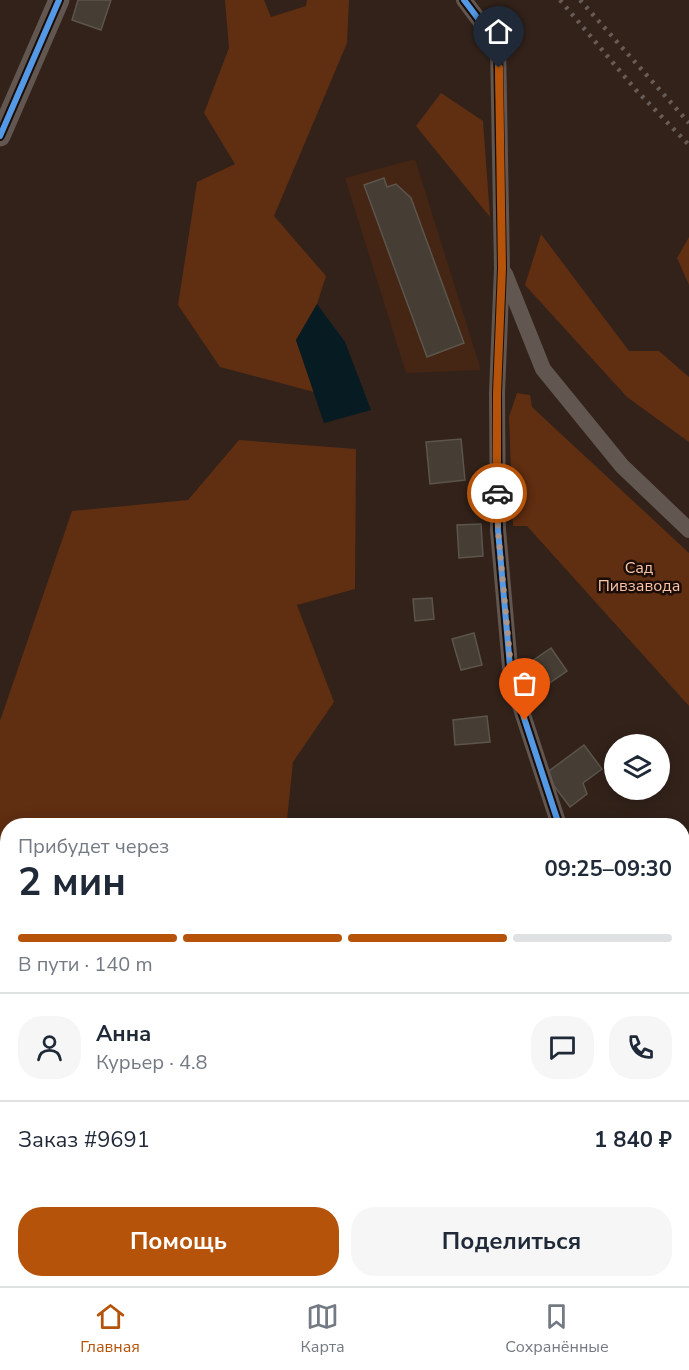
<!DOCTYPE html>
<html lang="ru">
<head>
<meta charset="utf-8">
<style>
  :root { --surface:#fff; --page:#f6f6f7; --text:#1f2937; --muted:#747a83; --line:#e0e1e3; --accent:#b45309 }
  body { margin:0; font-family:"Nunito Sans",sans-serif; background:var(--page); color:var(--text); height:100vh; display:flex; flex-direction:column; font-size:22px; white-space:nowrap }
  * { box-sizing:border-box; margin:0 }
  p { font-size:20px; color:var(--muted) }
  .icon { flex:none; width:33px; height:33px; fill:none; stroke:currentColor; stroke-width:2; stroke-linecap:round; stroke-linejoin:round }
  .map { position:relative; flex:1; overflow:hidden }
  .sheet { position:absolute; left:0px; top:818px; width:690px; height:470px; display:flex; flex-direction:column; background:var(--surface); border-radius:24px 24px 0 0; box-shadow:0 3px 15px #0003 }
  .sheet>* { flex:none }
  .tools { position:absolute; left:604px; top:734px; display:grid; gap:12px }
  .tools a { display:grid; place-items:center; width:66px; height:66px; border-radius:50%; background:var(--surface); box-shadow:0 3px 15px #0003; font-size:30px }
  .pin { position:absolute; display:grid; place-items:center; width:51px; height:51px; color:#fff; margin:-62px -26px; border-radius:50% 50% 50% 0; rotate:-45deg; box-shadow:0 0 6px #0007 }
  .pin .icon { rotate:45deg }
  .courier { position:absolute; display:grid; place-items:center; width:60px; height:60px; margin:-30px; border:4px solid #b45309; border-radius:50%; background:#fff; color:#222; box-shadow:0 2px 8px #0007 }
  .overview em { font-style:normal; font-weight:700 }
  .overview div { display:flex; flex-direction:column-reverse }
  .overview { display:flex; align-items:center; justify-content:space-between; height:102px; padding:0 18px }
  h1 { font-size:39px; font-weight:700; line-height:45px }
  .bar { display:grid; grid-template-columns:repeat(4,1fr); gap:9px 6px; align-content:center; height:72px; padding:0 18px }
  .bar i { height:8px; border-radius:4px; background:var(--line) }
  .bar .selected { background:var(--accent) }
  .bar p { grid-column:span 4 }
  .line { display:flex; align-items:center; gap:15px; padding:0 18px; border-top:2px solid var(--line) }
  .line div { flex:1 }
  .round { display:grid; place-items:center; flex:none; width:63px; height:63px; border-radius:24px; background:var(--page) }
  .primary-button { display:flex; gap:12px; margin-top:auto; padding:12px 18px }
  .primary-button a { flex:1; height:69px; border-radius:24px; background:var(--accent); color:#fff; font-size:24px; font-weight:700; line-height:69px; text-align:center }
  .primary-button a+a { background:var(--page); color:var(--text) }
  .tab-bar { display:flex; justify-content:space-around; align-items:center; height:84px; border-top:2px solid var(--line); background:var(--surface); font-size:16px; color:var(--muted) }
  .tab-bar a { display:grid; justify-items:center; gap:3px }
  .tab-bar .selected { color:var(--accent) }
  .map>svg:first-child { display:block }
  .built { fill:#452513 }
  .green { fill:#602e11 }
  .water { fill:#061b22 }
  .building { fill:#463e34; stroke:#5c554b; stroke-width:1.5 }
  .lines { fill:none; stroke-linecap:round; stroke-linejoin:round }
  .minor { stroke:#625650; stroke-width:16 }
  .tertiary { stroke:#625650; stroke-width:21 }
  .rail { stroke:#685c56; stroke-width:4.5; stroke-dasharray:3 6; stroke-linecap:butt }
  .cycleway-casing { stroke:#1a0d07; stroke-width:10 }
  .cycleway { stroke:#5399e6; stroke-width:6 }
  .done { stroke:#a8968c; stroke-width:6; stroke-dasharray:0 10.8 }
  .route { stroke:#b45309; stroke-width:8 }
  .labels { text-anchor:middle; stroke-width:5; stroke-linejoin:round; paint-order:stroke }
  .park-label { font-size:16px; fill:#fbc4a9; stroke:#1a0d07 }
</style>
</head>
<body>
<div class="map">
<svg width="689" height="1286" viewBox="0 0 689 1286">
  <rect width="100%" height="100%" fill="#32221a"/>
  <polygon class="built" points="415,159 481,370 406,373 345,178"/>
  <g class="green">
    <polygon points="225,0 264,0 271,17 306,6 307,0 349,0 347,43 274,216 326,276 317,304 296,340 314,392 220,367 178,305 197,182 235,164 204,113 229,48"/>
    <polygon points="441,93 483,121 490,217 416,126"/>
    <polygon points="541,234 629,351 659,351 689,377 689,442 627,397 525,285"/>
    <polygon points="689,237 689,285 677,258"/>
    <polygon points="517,393 530,395 532,407 689,553 689,706 527,526 513,526 509,417"/>
    <polygon points="239,440 356,449 355,589 297,605 334,702 293,762 287,820 264,825 8,825 7,869 0,865 0,721 72,511 188,500"/>
    <polygon points="0,944 8,947 7,1181 0,1172"/>
    <polygon points="103,1280 152,1280 148,1286 101,1286 100,1285"/>
  </g>
  <g class="water">
    <polygon points="317,304 345,342 371,410 324,423 296,340"/>
    <polygon points="211,1280 253,1280 262,1286 211,1286"/>
    <polygon points="293,1280 368,1280 369,1286 291,1286"/>
  </g>
  <g class="building">
    <polygon points="78,0 111,0 101,30 72,20"/>
    <polygon points="384,178 387,187 396,184 411,198 464,343 427,357 364,185"/>
    <polygon points="461,439 465,480 430,484 426,442"/>
    <polygon points="481,524 483,556 459,558 457,525"/>
    <polygon points="432,598 434,619 415,621 413,599"/>
    <polygon points="474,633 482,665 461,670 452,639"/>
    <polygon points="551,648 567,671 538,691 522,668"/>
    <polygon points="487,716 490,742 455,745 453,720"/>
    <polygon points="584,745 602,769 583,783 587,794 570,807 545,774"/>
    <polygon points="682,920 689,929 689,935 682,940"/>
    <polygon points="689,1082 689,1117 682,1122 682,1087"/>
    <polygon points="514,1280 519,1280 524,1286 506,1286"/>
  </g>
  <g class="lines">
    <g class="minor">
      <polyline points="464,0 498,45 502,268 497,393 498,530 511,678 559,825"/>
      <polyline points="505,274 543,369 622,466 689,530"/>
      <polyline points="682,1026 689,1037"/>
    </g>
    <polyline class="tertiary" points="0,136 59,0"/>
    <g class="rail">
      <polyline points="560,0 636,90 689,145"/>
      <polyline points="580,0 689,123"/>
    </g>
    <defs>
      <g id="cycleway">
        <polyline points="464,0 498,45 502,268 497,393 498,530 511,678 559,825"/>
        <polyline points="0,136 59,0"/>
      </g>
    </defs>
    <use href="#cycleway" class="cycleway-casing"/>
    <use href="#cycleway" class="cycleway"/>
  </g>
  <g class="lines">
    <polyline class="done" points="497,493 498,530 512,678 525,720"/>
    <polyline class="route" points="497,493 497,393 502,268 499,68"/>
  </g>
  <g class="labels">
    <g class="park-label">
      <text x="639" y="573">Сад<tspan x="639" dy="18">Пивзавода</tspan></text>
    </g>
  </g>
</svg>
<div class="tools">
<a><svg class="icon" aria-label="layers" viewBox="0 0 24 24"><path d="M12 4l9 5-9 5-9-5zM3 14l9 5 9-5"/></svg></a>
</div>
<div class="pin" style="left:525px;top:720px;background:#ea580c"><svg class="icon" aria-label="bag" viewBox="0 0 24 24"><path d="M5 8h14l-1 12H6zM9 8a3 3 0 0 1 6 0"/></svg></div>
<div class="pin" style="left:499px;top:68px;background:#1f2937"><svg class="icon" aria-label="home" viewBox="0 0 24 24"><path d="M3 11l9-7 9 7M6 9v11h12V9"/></svg></div>
<div class="courier" style="left:497px;top:493px"><svg class="icon" aria-label="car" viewBox="0 0 24 24"><path d="M5 17H2v-5l4-1 3-4h7l3 4 3 1v5h-3M9 17h6M6 11h13"/><circle cx="7" cy="17" r="2"/><circle cx="17" cy="17" r="2"/></svg></div>
<section class="sheet">
<div class="overview"><div><h1>2 мин</h1><p>Прибудет через</p></div><em>09:25–09:30</em></div>
<div class="bar"><i class="selected"></i><i class="selected"></i><i class="selected"></i><i></i><p>В пути · 140 m</p></div>
<div class="line" style="height:108px"><a class="round"><svg class="icon" aria-label="person" viewBox="0 0 24 24"><circle cx="12" cy="8" r="4"/><path d="M4 21q1-7 8-7t8 7"/></svg></a><div><b>Анна</b><p>Курьер · 4.8</p></div><a class="round"><svg class="icon" aria-label="chat" viewBox="0 0 24 24"><path d="M4 5h16v11H9l-5 4z"/></svg></a><a class="round"><svg class="icon" aria-label="phone" viewBox="0 0 24 24"><path d="M5 4h4l2 5-3 2q2 4 5 5l2-3 5 2v4C11 20 4 13 5 4z"/></svg></a></div>
<div class="line" style="height:78px"><div>Заказ #9691</div><b>1 840 ₽</b></div>
<div class="primary-button"><a>Помощь</a><a>Поделиться</a></div>
</section>
</div>
<nav class="tab-bar">
<a class="selected"><svg class="icon" aria-label="home" viewBox="0 0 24 24"><path d="M3 11l9-7 9 7M6 9v11h12V9"/></svg>Главная</a>
<a><svg class="icon" aria-label="map" viewBox="0 0 24 24"><path d="M3 6l6-2 6 2 6-2v14l-6 2-6-2-6 2zM9 4v14M15 6v14"/></svg>Карта</a>
<a><svg class="icon" aria-label="saved" viewBox="0 0 24 24"><path d="M7 4h10v16l-5-4-5 4z"/></svg>Сохранённые</a>
</nav>
</body>
</html>
